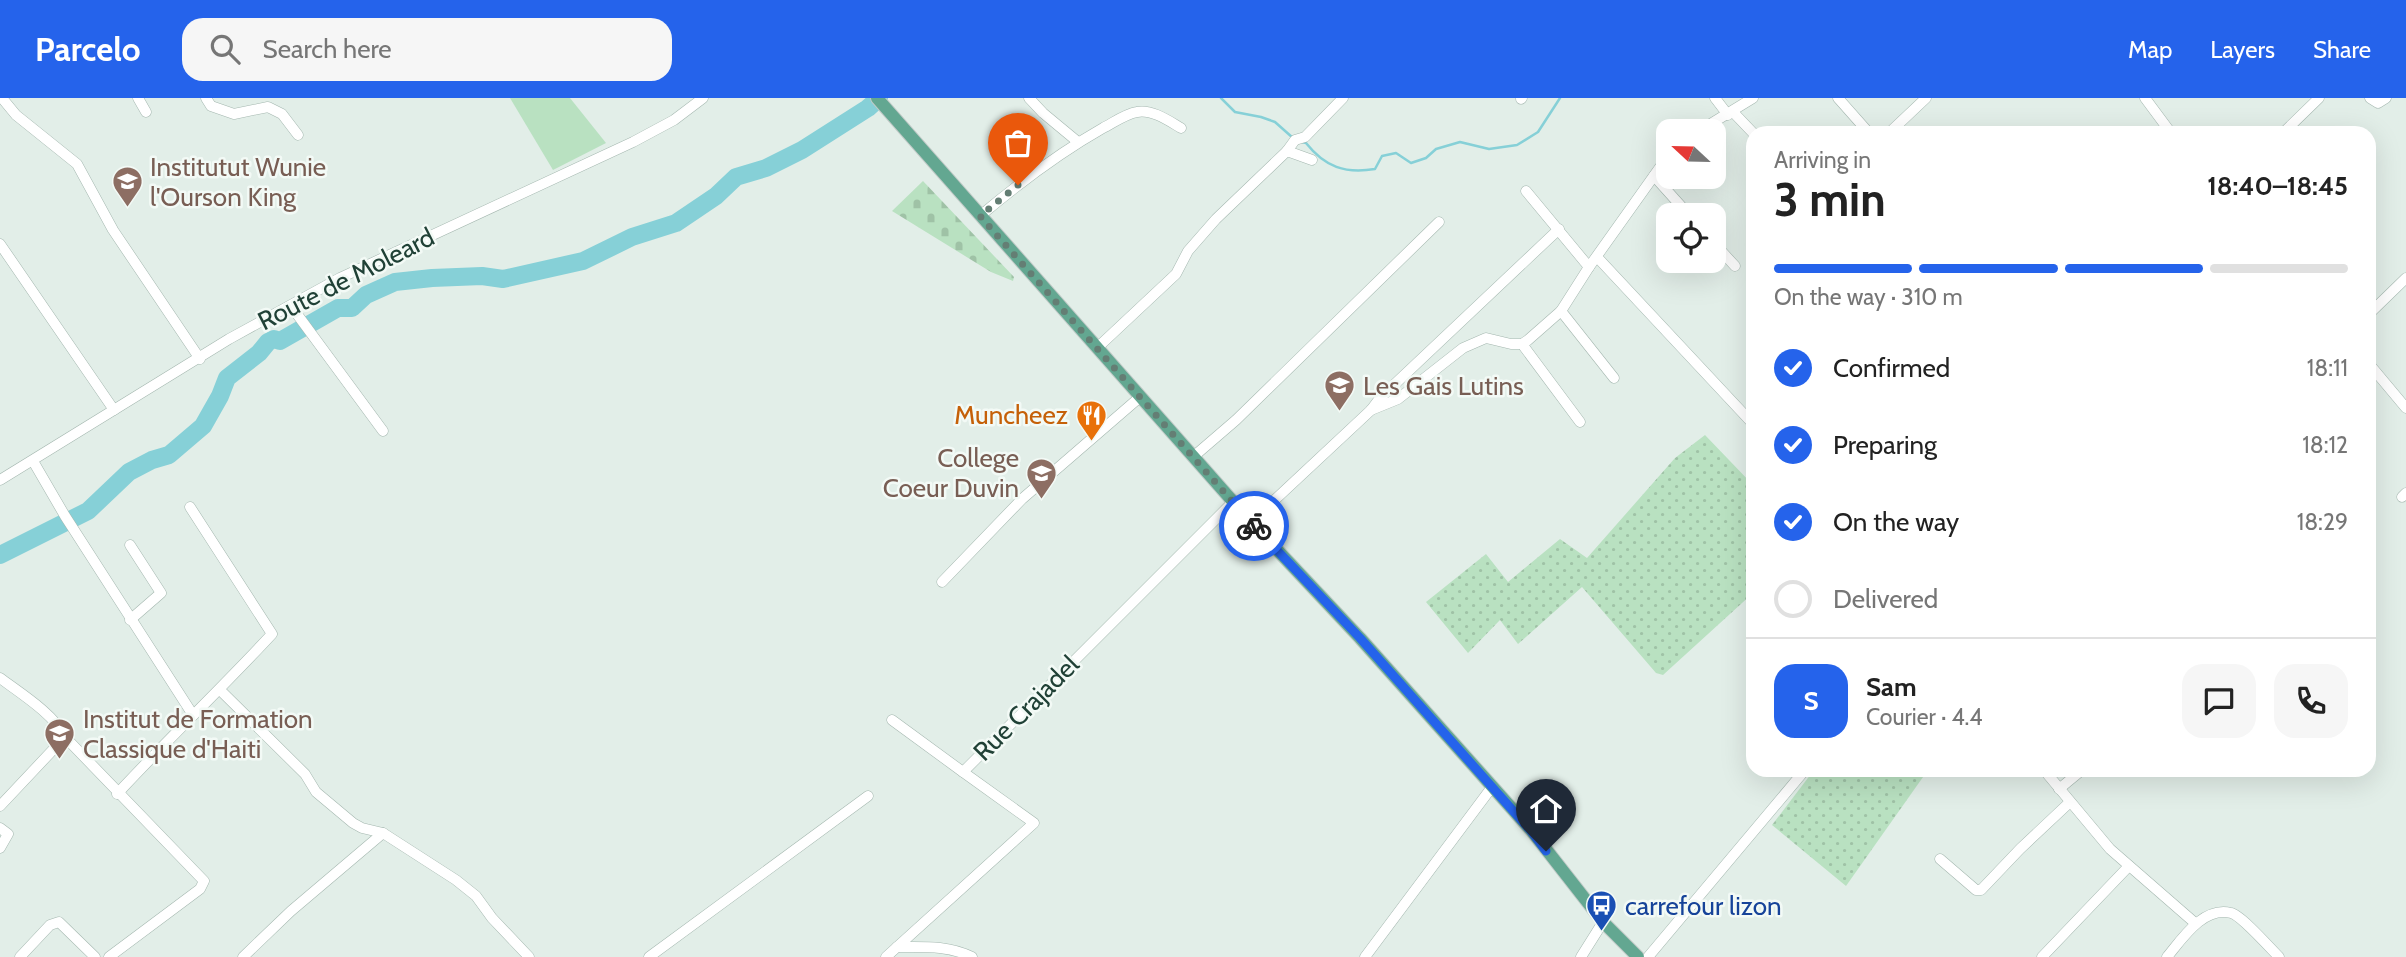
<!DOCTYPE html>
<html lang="en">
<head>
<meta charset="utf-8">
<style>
  :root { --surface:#fff; --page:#f6f6f6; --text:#222; --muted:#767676; --line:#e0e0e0; --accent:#2563eb }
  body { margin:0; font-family:Cabin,sans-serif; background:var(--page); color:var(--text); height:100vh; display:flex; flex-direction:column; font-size:26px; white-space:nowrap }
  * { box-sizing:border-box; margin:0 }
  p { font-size:23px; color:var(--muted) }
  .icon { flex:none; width:38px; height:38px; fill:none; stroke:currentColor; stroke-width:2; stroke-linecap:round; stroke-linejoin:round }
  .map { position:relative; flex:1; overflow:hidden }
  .details { position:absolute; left:1746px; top:28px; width:630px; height:651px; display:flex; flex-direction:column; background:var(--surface); border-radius:21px; box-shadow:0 7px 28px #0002 }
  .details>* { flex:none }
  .needle { width:46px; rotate:292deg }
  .buttons { position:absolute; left:1656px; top:21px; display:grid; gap:14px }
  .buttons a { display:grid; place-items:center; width:70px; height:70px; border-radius:14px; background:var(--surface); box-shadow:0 7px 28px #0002; font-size:35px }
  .pin { position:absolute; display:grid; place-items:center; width:60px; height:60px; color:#fff; margin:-72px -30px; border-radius:50% 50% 50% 0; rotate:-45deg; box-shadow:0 0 7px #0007 }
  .pin .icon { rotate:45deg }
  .courier { position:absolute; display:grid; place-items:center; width:70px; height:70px; margin:-35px; border:5px solid #2563eb; border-radius:50%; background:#fff; color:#222; box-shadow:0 2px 9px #0007 }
  .headline em { font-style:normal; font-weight:700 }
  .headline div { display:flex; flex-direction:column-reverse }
  .headline { display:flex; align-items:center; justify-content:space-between; height:119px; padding:0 28px }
  h1 { font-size:46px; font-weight:700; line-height:52px }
  .bar { display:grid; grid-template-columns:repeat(4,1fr); gap:10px 7px; align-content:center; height:84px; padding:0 28px }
  .bar i { height:9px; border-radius:5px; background:var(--line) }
  .bar .on { background:var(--accent) }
  .bar p { grid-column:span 4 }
  .line { display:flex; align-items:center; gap:18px; padding:0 28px; border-top:2px solid var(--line) }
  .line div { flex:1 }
  .round { display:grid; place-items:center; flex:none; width:74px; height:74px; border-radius:21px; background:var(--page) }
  ol { padding:0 28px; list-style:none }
  li { display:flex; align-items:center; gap:21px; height:77px }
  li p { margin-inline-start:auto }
  li .icon { padding:7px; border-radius:50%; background:var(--accent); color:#fff; stroke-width:4 }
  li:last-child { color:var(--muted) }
  li i { width:38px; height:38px; border:4px solid var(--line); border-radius:50% }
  header { display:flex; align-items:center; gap:42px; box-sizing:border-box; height:98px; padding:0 35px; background:var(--accent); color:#fff }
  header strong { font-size:33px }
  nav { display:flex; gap:38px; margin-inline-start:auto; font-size:24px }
  .search { width:490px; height:63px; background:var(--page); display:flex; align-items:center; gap:18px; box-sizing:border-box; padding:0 24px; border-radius:21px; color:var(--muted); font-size:26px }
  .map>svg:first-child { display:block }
  .grass { fill:url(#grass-dots) }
  .cemetery { fill:url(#cemetery-stones) }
  .pitch { fill:#b9e1c1 }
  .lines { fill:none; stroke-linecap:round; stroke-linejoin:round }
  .stream { stroke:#86d0d7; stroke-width:2.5 }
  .river { stroke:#86d0d7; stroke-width:18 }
  .minor-casing { stroke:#a4b7af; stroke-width:11 }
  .major-casing { stroke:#c1cac7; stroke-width:14 }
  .minor { stroke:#fff; stroke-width:10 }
  .major { stroke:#63a791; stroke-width:12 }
  .done { stroke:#647e74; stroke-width:7; stroke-dasharray:0 12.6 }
  .route { stroke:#2563eb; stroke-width:9 }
  .labels { text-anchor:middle; stroke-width:5; stroke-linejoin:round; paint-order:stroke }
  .education-label { font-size:26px; fill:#785e54; stroke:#f3faf6; text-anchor:start }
  .street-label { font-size:26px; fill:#204136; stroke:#f3faf6 }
  .food-label { font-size:26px; fill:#c56008; stroke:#f3faf6; text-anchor:end }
  .transit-label { font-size:26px; fill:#164399; stroke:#f3faf6; text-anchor:start }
</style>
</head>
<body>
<header>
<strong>Parcelo</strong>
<div class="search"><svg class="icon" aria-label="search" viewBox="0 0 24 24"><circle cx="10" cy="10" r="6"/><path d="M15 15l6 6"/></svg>Search here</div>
<nav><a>Map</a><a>Layers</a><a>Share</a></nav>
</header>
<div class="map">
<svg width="2406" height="859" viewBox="0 0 2406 859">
  <defs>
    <pattern id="grass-dots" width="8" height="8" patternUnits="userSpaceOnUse" patternTransform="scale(1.75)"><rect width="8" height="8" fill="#b9e1c1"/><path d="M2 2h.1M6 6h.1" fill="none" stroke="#9fc2a6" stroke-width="1.8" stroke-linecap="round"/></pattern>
    <pattern id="cemetery-stones" width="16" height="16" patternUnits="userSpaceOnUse" patternTransform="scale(1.75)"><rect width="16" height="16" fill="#b9e1c1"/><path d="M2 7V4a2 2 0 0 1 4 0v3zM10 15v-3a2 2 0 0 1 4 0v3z" fill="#9fc2a6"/></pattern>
  </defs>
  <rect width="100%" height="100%" fill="#e2eee8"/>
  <g class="grass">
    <polygon points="1705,337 1753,387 1753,495 1663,577 1656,575 1582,489 1518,546 1500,522 1468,555 1426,504 1486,456 1508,484 1560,441 1587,460 1675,360"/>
    <polygon points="1814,672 1928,672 1846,788 1772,727"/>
  </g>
  <polygon class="cemetery" points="923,83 1014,179 1013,183 991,174 892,113"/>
  <polygon class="pitch" points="510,0 570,0 606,45 553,72"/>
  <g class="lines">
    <g class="stream">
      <polyline points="1221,0 1235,14 1261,19 1275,24 1293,40"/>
      <path d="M1302,44L1306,45C1325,69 1345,76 1375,71L1382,58L1396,55L1411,65L1426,60L1436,51L1460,44L1489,51L1517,47L1538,34L1560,0"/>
    </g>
    <polyline class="river" points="0,457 88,413 129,374 152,362 169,357 203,328 220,298 227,280 259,255 268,244 274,241 280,243 338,210 352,210 366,197 395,184 432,180 482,178 503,181 583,163 632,139 676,125 716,98 736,79 766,70 802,52 868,10 879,0"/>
    <defs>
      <g id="minor">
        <polyline points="2,0 16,17 77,66 113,132 200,261"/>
        <polyline points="138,0 146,14"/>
        <polyline points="206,0 211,8 234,16 268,9 282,16 298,37"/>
        <polyline points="1029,0 1043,15 1078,44"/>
        <polyline points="1715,0 1728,17"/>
        <polyline points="1838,0 1869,35"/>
        <polyline points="2145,0 2171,35"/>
        <polyline points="2370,0 2378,5 2386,0"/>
        <polyline points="1521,1 1522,0"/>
        <polyline points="1733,14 1754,36"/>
        <polyline points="1699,33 1753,0"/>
        <polyline points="1889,35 1926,0"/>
        <polyline points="2283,35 2319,0"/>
        <polyline points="1287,53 1295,42 1305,39 1343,0"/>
        <polyline points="1654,78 1689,117"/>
        <polyline points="1526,93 1589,169"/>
        <path d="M980,118C1018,86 1059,55 1103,30C1113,25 1125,16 1137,14C1152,11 1169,23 1181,30"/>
        <polyline points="1713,144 1735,168"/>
        <polyline points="0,146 114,312"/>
        <polyline points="1597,159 1754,327"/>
        <polyline points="291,208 383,333"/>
        <polyline points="1561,213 1614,280"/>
        <polyline points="2370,215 2406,180"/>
        <polyline points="1522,246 1580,324"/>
        <polyline points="1097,250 1176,176 1188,153 1216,121 1287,53 1312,62"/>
        <polyline points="2370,267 2406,310"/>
        <polyline points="1371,312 1380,300 1559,131"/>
        <polyline points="1193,359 1236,322 1439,124"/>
        <polyline points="33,363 65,418 193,617"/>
        <polyline points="0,382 229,241 340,180 633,44 674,22 703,0"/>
        <polyline points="2402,399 2406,395"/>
        <polyline points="1251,424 1371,312 1398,301 1463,250 1486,240 1511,246 1522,246 1528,242 1561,213 1589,169 1668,58"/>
        <polyline points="130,447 161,495 130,522"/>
        <polyline points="942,484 1022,401 1140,299"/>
        <path d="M0,580C20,595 54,616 65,639L204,783L200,791L109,859"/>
        <polyline points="220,592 305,676 316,694 353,725 362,730 383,735 456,782 476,798 492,820 529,859"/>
        <polyline points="892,622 963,674"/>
        <polyline points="2044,672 2110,751 2195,825"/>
        <polyline points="2059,691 2082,672"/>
        <path d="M117,696C168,641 222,590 272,536L190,409"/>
        <polyline points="0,708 65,639"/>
        <polyline points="0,730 8,736 0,750"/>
        <polyline points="1940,761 1976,792 1981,792 2020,751 2070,704"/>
        <path d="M897,849C923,849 948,847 972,859"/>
        <polyline points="20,859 50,827 59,824 95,859"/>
        <polyline points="243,859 291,813 383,735"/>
        <polyline points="649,859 868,698"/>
        <polyline points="886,859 1034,725 963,674 1233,404"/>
        <polyline points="1365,859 1492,689"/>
        <polyline points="1581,859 1603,824"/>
        <polyline points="1648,859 1805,672"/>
        <polyline points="2042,859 2129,768"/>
        <path d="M2167,859C2182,841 2203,808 2231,815C2241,817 2270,850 2279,859"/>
      </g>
      <polyline id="major" points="877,0 1251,424 1360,540 1531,732 1603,824 1638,859"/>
    </defs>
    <use href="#minor" class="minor-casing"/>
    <use href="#major" class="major-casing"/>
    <use href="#minor" class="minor"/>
    <use href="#major" class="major"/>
  </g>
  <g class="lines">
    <polyline class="done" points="1018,87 980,118 1254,428"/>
    <polyline class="route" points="1254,428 1360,540 1531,733 1546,753"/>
  </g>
  <defs>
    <symbol id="school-pin" viewBox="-11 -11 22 30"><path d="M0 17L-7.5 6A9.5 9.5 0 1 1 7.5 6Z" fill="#8d6e63" stroke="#f3faf6"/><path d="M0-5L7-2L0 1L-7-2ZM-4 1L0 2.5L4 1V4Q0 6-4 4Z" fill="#fff"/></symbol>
    <symbol id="restaurant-pin" viewBox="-11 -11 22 30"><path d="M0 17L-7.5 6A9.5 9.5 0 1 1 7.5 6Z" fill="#e8710a" stroke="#f3faf6"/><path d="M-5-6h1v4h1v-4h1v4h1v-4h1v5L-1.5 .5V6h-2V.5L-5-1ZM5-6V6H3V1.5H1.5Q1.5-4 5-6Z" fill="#fff"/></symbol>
    <symbol id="bus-pin" viewBox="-11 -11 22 30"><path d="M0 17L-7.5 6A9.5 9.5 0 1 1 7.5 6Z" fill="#1a4fb4" stroke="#f3faf6"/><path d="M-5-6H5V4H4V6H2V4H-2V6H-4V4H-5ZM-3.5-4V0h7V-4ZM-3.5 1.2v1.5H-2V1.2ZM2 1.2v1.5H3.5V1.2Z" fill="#fff"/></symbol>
  </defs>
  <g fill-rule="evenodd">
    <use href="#school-pin" x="110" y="66" width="35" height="47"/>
    <use href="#school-pin" x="1322" y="270" width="35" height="47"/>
    <use href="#restaurant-pin" x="1074" y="300" width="35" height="47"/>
    <use href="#school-pin" x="1024" y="358" width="35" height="47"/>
    <use href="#school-pin" x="42" y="618" width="35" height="47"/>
    <use href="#bus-pin" x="1584" y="790" width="35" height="47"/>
  </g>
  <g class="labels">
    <g class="education-label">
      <text x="150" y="78">Institutut Wunie<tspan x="150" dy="30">l'Ourson King</tspan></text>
      <text x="1363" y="297">Les Gais Lutins</text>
      <text x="1019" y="369" text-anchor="end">College<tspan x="1019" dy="30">Coeur Duvin</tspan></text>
      <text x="83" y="630">Institut de Formation<tspan x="83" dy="30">Classique d'Haiti</tspan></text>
    </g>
    <g class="street-label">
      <text transform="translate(346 181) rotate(-27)" y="9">Route de Moleard</text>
      <text transform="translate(1026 610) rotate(-45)" y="9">Rue Crajadel</text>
    </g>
    <g class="food-label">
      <text x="1068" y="326">Muncheez</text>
    </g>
    <g class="transit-label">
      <text x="1625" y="817">carrefour lizon</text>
    </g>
  </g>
</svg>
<div class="buttons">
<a><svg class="needle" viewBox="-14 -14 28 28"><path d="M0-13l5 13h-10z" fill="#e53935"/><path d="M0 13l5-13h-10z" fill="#767676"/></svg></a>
<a><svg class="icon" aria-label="locate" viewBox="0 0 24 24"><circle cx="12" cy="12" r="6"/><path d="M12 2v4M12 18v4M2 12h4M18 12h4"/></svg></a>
</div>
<div class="pin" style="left:1018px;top:87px;background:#ea580c"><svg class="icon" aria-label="bag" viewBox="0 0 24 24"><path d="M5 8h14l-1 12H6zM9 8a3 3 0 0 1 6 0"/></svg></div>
<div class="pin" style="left:1546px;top:753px;background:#1f2937"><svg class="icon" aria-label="home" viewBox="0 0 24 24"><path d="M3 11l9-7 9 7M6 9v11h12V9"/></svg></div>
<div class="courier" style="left:1254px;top:428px"><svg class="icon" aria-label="bike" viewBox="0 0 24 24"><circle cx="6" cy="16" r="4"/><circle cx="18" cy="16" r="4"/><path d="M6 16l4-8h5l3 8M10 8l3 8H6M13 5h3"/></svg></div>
<section class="details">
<div class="headline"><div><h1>3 min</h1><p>Arriving in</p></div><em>18:40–18:45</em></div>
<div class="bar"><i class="on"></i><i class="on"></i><i class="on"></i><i></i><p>On the way · 310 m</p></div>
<ol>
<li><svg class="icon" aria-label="check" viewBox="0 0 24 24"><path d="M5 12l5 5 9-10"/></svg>Confirmed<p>18:11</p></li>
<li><svg class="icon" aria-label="check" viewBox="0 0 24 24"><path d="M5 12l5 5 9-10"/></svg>Preparing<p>18:12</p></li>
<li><svg class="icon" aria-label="check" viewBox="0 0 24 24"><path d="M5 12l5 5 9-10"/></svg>On the way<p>18:29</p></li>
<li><i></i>Delivered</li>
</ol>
<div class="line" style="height:126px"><b class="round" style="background:var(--accent);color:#fff">S</b><div><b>Sam</b><p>Courier · 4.4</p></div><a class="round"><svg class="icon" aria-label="chat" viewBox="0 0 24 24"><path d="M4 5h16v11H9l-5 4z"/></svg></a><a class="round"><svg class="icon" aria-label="phone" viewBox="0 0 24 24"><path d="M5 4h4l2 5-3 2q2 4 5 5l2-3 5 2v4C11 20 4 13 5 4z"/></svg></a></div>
</section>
</div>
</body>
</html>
